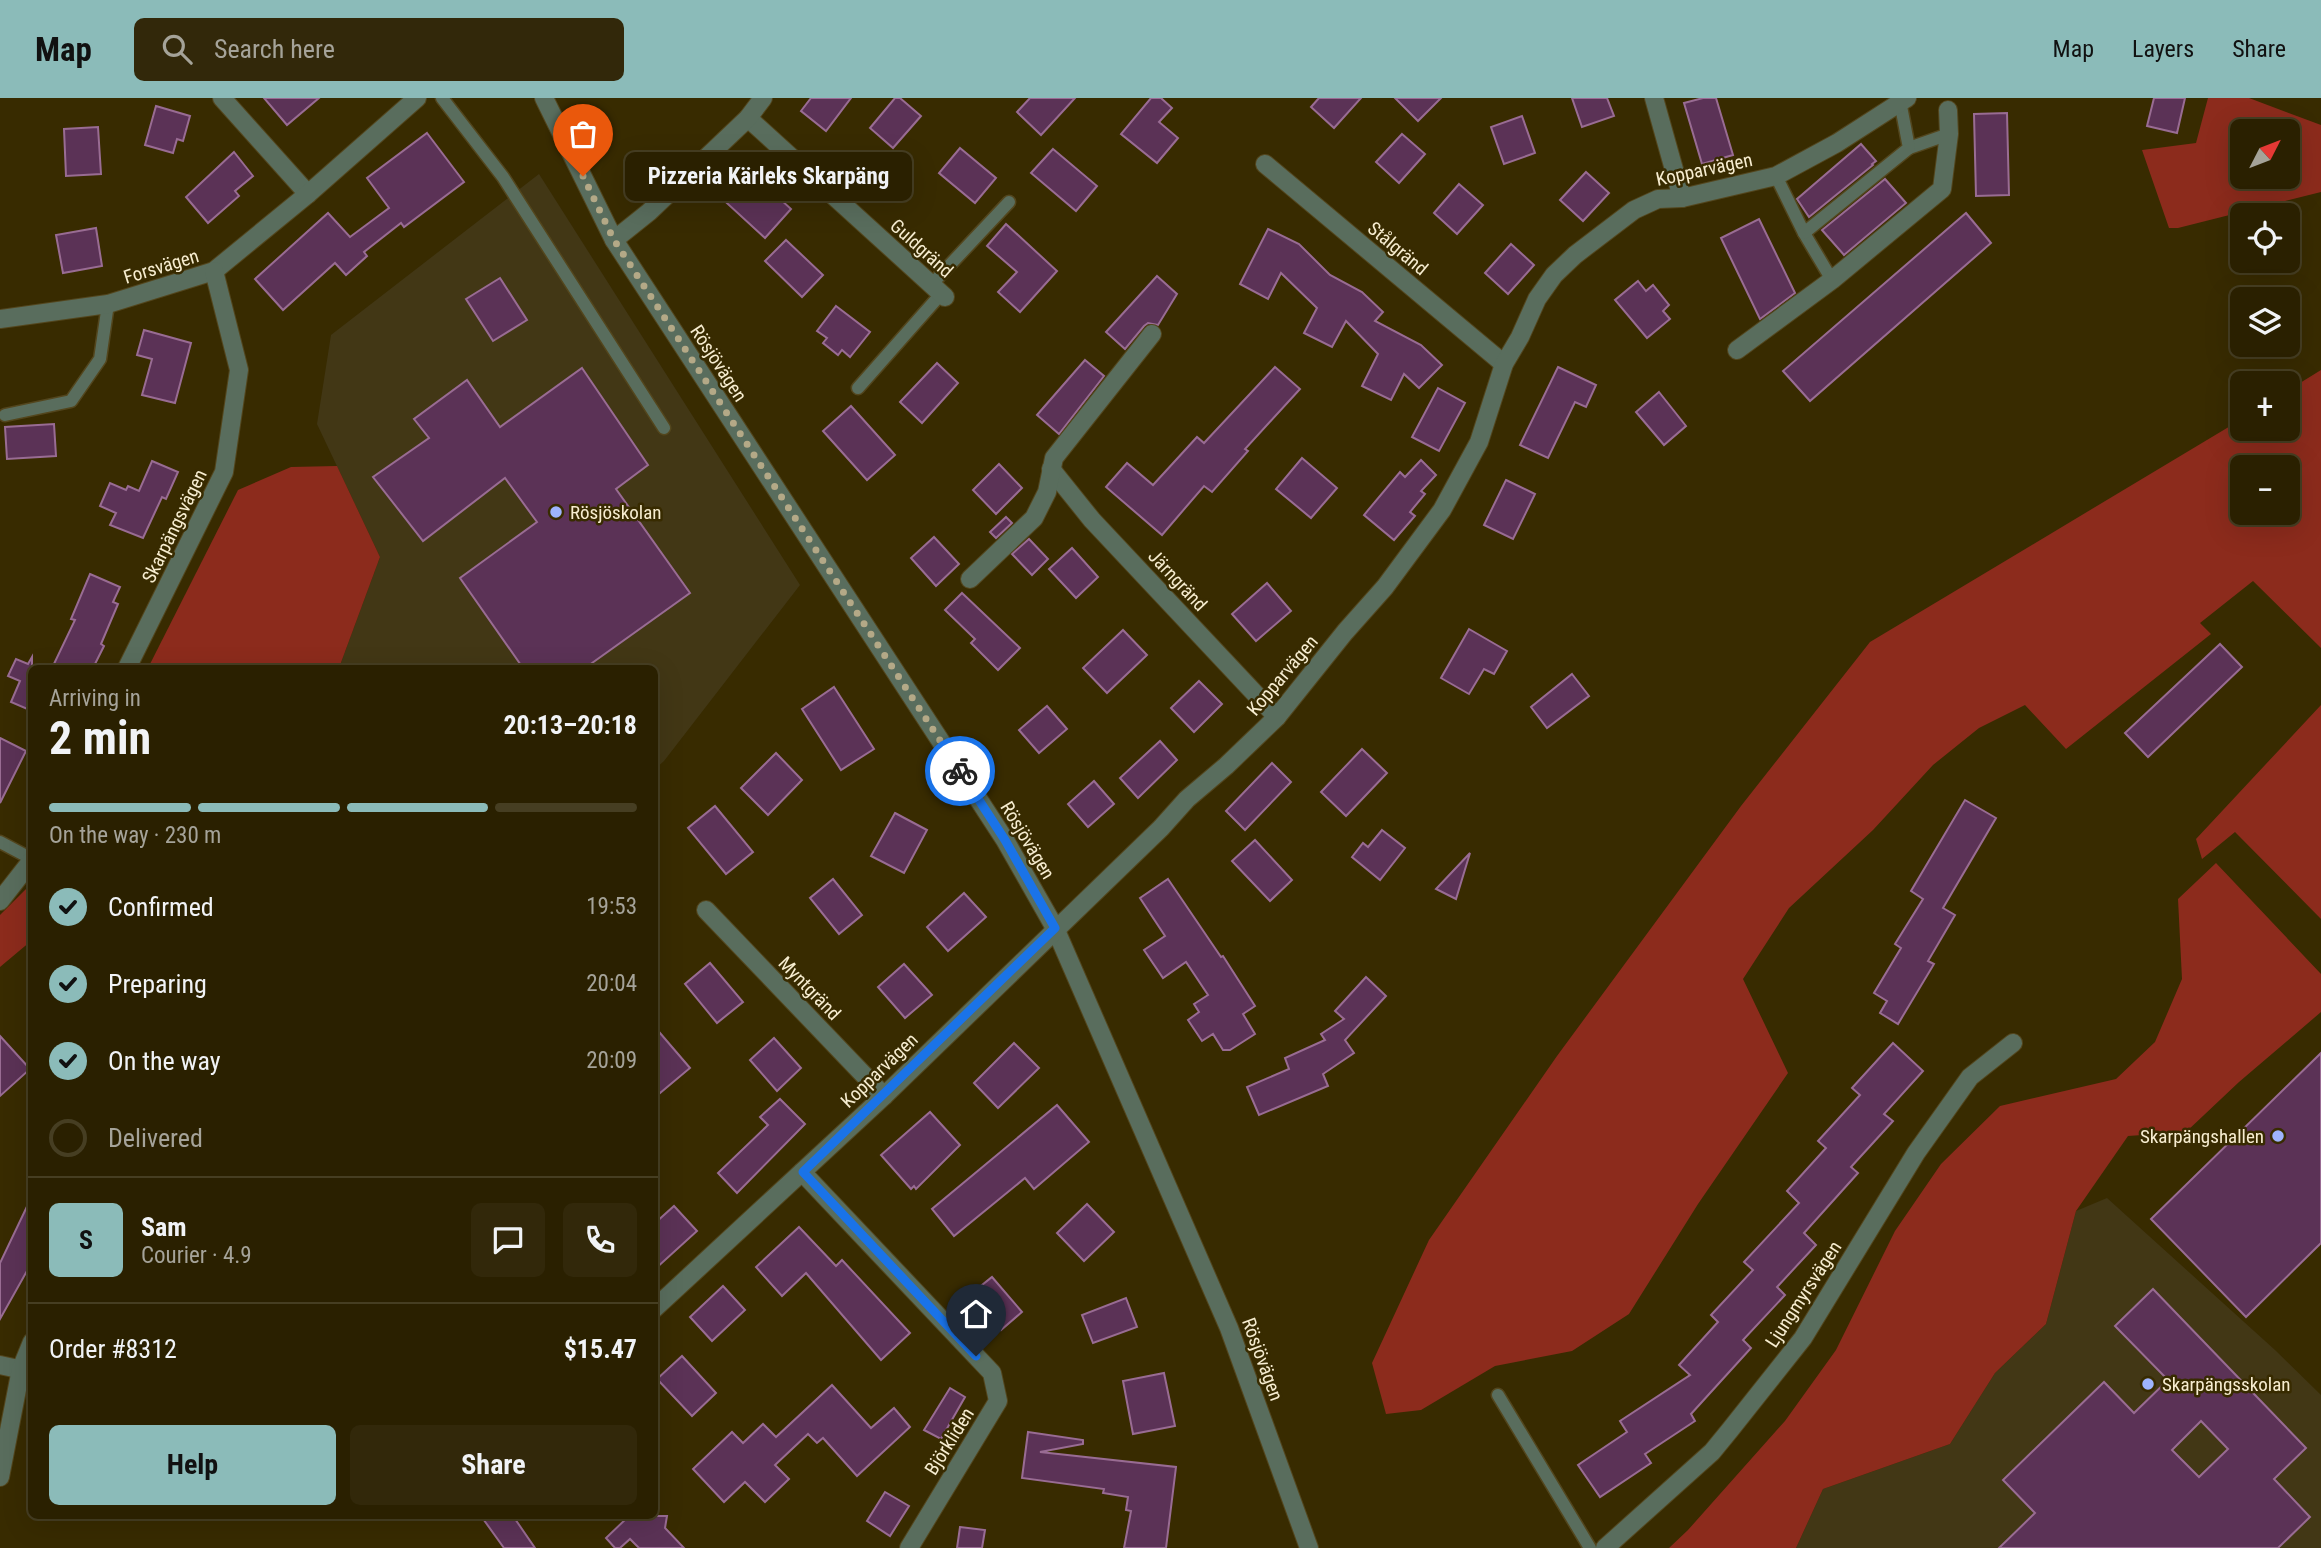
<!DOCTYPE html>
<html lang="en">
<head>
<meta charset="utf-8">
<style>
  :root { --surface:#2a2000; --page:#32280a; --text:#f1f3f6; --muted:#a5a399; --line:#463e22; --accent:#8bbbb9 }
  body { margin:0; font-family:"Roboto Condensed",sans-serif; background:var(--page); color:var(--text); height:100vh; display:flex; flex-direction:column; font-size:26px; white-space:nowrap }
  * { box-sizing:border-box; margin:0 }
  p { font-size:23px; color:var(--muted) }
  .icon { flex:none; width:38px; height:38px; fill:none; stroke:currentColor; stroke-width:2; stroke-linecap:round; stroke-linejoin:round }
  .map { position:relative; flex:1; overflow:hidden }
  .side { position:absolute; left:28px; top:567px; width:630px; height:854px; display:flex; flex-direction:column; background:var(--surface); border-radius:10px; box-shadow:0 7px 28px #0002,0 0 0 2px var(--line) }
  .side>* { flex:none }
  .needle { width:46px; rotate:48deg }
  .buttons { position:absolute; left:2230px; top:21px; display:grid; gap:14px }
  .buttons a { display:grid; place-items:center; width:70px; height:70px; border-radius:10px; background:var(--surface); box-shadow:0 7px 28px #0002,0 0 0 2px var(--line); font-size:35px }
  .pin { position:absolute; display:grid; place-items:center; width:60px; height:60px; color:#fff; margin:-72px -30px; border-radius:50% 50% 50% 0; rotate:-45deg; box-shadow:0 0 7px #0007 }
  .pin .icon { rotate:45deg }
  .courier { position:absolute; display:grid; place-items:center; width:70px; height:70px; margin:-35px; border:5px solid #1a73e8; border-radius:50%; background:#fff; color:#222; box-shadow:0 2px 9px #0007 }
  .bubble { position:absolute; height:49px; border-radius:10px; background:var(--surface); box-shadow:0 7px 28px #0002,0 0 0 2px var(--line); font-size:23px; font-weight:700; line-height:49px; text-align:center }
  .summary em { font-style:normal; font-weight:700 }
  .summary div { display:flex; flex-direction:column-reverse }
  .summary { display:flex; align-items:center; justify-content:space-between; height:119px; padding:0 21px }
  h1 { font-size:46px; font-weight:700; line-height:52px }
  .bar { display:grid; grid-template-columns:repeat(4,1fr); gap:10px 7px; align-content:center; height:84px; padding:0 21px }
  .bar i { height:9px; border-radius:5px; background:var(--line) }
  .bar .on { background:var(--accent) }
  .bar p { grid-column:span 4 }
  .line { display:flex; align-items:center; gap:18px; padding:0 21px; border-top:2px solid var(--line) }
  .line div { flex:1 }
  .round { display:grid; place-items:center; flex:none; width:74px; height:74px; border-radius:10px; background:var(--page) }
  ol { padding:0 21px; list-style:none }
  li { display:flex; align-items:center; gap:21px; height:77px }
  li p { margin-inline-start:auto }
  li .icon { padding:7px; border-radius:50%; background:var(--accent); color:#111; stroke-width:4 }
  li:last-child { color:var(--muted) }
  li i { width:38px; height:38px; border:4px solid var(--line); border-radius:50% }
  .button { display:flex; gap:14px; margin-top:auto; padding:14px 21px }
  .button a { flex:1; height:80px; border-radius:10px; background:var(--accent); color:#111; font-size:28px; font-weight:700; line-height:80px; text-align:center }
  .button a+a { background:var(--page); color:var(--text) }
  header { display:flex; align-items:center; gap:42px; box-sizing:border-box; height:98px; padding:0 35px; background:var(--accent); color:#111 }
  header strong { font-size:33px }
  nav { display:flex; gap:38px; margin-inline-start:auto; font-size:24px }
  .search { width:490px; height:63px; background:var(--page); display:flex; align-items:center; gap:18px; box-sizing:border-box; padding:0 24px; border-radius:10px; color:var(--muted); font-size:26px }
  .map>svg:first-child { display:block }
  .built { fill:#423715 }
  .green { fill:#8c2b1c; fill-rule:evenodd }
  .building { fill:#5b3256; stroke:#996c93; stroke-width:2; fill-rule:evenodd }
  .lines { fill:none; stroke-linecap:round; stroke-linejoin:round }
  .lane-casing { stroke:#53461d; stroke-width:15 }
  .street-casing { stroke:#53461d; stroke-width:20 }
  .lane { stroke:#596d5d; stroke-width:12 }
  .street { stroke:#596d5d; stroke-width:18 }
  .done { stroke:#b4a987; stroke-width:7; stroke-dasharray:0 12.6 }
  .route { stroke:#1a73e8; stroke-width:9 }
  .poi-dot { fill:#9eb4fd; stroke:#382b00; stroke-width:2.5 }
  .labels { text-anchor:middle; stroke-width:5; stroke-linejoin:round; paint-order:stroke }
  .street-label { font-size:19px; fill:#f7edd0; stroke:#382b00 }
  .poi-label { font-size:19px; fill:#f7edd0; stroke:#382b00; text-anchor:start }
</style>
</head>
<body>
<header>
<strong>Map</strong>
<div class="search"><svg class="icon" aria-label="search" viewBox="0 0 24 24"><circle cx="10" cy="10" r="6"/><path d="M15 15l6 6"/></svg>Search here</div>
<nav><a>Map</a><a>Layers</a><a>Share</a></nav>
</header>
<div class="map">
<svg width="2321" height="1450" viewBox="0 0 2321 1450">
  <rect width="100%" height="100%" fill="#382b00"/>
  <g class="built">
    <polygon points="539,76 800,487 664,663 655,671 654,570 339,570 380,459 317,326 331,237"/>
    <polygon points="2107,1100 2275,1252 2321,1297 2321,1450 1796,1450 1823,1391 1950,1346 1995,1275 2046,1226 2076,1113"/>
  </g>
  <g class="green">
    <path d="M2208,0H2249L2321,27V94L2178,130H2169L2142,52L2196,45ZM2242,33H2287V79H2242Z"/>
    <path d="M2321,272V550L2253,483L2200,525L2211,536L2066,651L2025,607L1979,630L1933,667L1873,732L1789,810L1743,881L1788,975L1698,1106L1629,1216L1572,1253L1495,1268L1421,1312L1386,1316L1372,1265L1429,1142L1557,958L1741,708L1870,544L2242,321V331H2287V293ZM2287,369V415H2242V369Z"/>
    <polygon points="337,368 380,459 339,570 148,570 238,392 291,369"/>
    <polygon points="2321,607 2321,821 2235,734 2202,761 2196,741"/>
    <polygon points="2216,765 2321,876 2321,914 2239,984 2186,1034 2128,1038 2076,1113 2046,1226 1995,1275 1950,1346 1823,1391 1796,1450 1669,1450 1688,1432 1785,1323 1836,1252 1895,1133 1941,1066 2000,1008 2116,981 2155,944 2182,881 2178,801"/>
    <polygon points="31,786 31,843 0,869 0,817"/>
  </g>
  <g class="building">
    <polygon points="264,0 319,0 287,27"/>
    <polygon points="811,0 851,0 826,33 801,13"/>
    <polygon points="895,0 900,0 921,18 893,50 870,30"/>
    <polygon points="1030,0 1075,0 1041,37 1017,14"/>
    <polygon points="1151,0 1161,0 1172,10 1159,24 1178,40 1157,65 1121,36"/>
    <polygon points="1319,0 1361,0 1334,30 1311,9"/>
    <polygon points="1395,0 1441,0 1418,23"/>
    <polygon points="1572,0 1607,0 1614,18 1582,29"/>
    <polygon points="1703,0 1716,0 1733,57 1702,66 1684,5"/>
    <polygon points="2154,0 2185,0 2177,35 2147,28"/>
    <polygon points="156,8 190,18 183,43 177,41 173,55 145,47"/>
    <polygon points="2007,15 2009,97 1976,98 1974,16"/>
    <polygon points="1522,18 1535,55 1504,66 1491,29"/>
    <polygon points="98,29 101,76 66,78 64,31"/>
    <polygon points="427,35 464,84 404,129 401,125 364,154 367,158 346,177 335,165 283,212 255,181 328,115 350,139 389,110 367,80"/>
    <polygon points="1402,36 1425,56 1399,85 1376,64"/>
    <polygon points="1861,46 1876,63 1872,66 1873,67 1809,119 1797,101"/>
    <polygon points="960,50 996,80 975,105 939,75"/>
    <polygon points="1053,51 1097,88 1076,113 1031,75"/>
    <polygon points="234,54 253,78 235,93 239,98 208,125 186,99"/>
    <polygon points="743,67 791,111 765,140 717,96"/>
    <polygon points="1586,74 1609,95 1583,123 1560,102"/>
    <polygon points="1885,81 1906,105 1844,157 1822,132"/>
    <polygon points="1459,86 1483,107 1457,136 1434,115"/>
    <polygon points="1966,115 1991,145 1810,303 1783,273"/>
    <polygon points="1759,121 1795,195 1760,221 1721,140"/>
    <polygon points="1006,126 1057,173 1020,214 998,194 1017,174 987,148"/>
    <polygon points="96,130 102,168 63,175 56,137"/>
    <polygon points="1268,131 1299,146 1330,177 1362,194 1383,214 1375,223 1421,247 1442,267 1419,290 1404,276 1391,302 1362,288 1378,256 1346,223 1332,249 1304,235 1317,210 1281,175 1268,201 1240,186"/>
    <polygon points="786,142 823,177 802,199 765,163"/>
    <polygon points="1511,146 1534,167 1508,196 1485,175"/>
    <polygon points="1157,178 1177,196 1158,227 1148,225 1144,228 1125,251 1106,234"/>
    <polygon points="500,180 527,222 493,243 466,201"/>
    <polygon points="1638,183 1646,193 1653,187 1669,207 1663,213 1670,221 1647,240 1615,202"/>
    <polygon points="836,208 870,234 850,259 842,252 838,257 823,245 827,240 817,233"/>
    <polygon points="144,232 191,245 175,305 142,297 152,261 137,257"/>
    <polygon points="1085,262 1104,278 1059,336 1037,317"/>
    <polygon points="937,265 958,285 922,325 900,304"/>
    <polygon points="1275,269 1300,291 1245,351 1248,353 1212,394 1204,388 1162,437 1106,389 1127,365 1153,387 1197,339 1204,345"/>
    <polygon points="1558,269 1596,287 1586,309 1575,304 1548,360 1520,347"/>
    <polygon points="582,270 648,367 616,391 690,495 585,570 523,570 460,480 537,424 505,380 423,443 373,379 429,340 414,321 467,282 500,329"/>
    <polygon points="1438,290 1465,305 1439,353 1412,339"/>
    <polygon points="1659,294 1686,328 1664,347 1636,314"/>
    <polygon points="851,308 895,357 867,382 823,333"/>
    <polygon points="54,326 56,358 7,361 5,329"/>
    <polygon points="1302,360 1337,390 1311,420 1276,391"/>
    <polygon points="1421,362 1436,377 1421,393 1425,396 1410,414 1415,418 1394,442 1364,417 1400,374 1405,379"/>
    <polygon points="152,363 178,374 166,401 162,399 143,440 110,427 116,415 100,408 110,385 126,392 128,388 139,393"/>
    <polygon points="999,366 1022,390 996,416 973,392"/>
    <polygon points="1506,382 1535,396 1513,441 1484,427"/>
    <polygon points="1006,419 1012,425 996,440 990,434"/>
    <polygon points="934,439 959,466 936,488 911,460"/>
    <polygon points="1029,441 1048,461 1032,477 1012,456"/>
    <polygon points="1072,450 1098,479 1076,500 1049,471"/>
    <polygon points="90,476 120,489 113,504 118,506 101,546 104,548 93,570 52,570 75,522 71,521"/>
    <polygon points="1267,485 1291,513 1256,543 1232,516"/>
    <polygon points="962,495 1020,550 998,572 971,545 975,541 945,512"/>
    <polygon points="1469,531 1507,553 1494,576 1484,571 1469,596 1441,580"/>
    <polygon points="1123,532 1147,557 1107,595 1083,570"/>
    <polygon points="2220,546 2242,569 2148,659 2125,635"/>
    <polygon points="32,559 32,613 11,604 20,583 8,578 16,561 28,566"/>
    <polygon points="1572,576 1589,598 1547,630 1531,609"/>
    <polygon points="1199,583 1222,606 1194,634 1171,610"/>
    <polygon points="834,589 874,651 841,672 802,611"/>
    <polygon points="1047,608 1067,631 1039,655 1019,632"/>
    <polygon points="0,640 26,653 0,705"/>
    <polygon points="1160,643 1177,662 1138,700 1120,680"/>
    <polygon points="1362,651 1387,675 1346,718 1321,694"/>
    <polygon points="776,655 802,682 768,717 741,690"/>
    <polygon points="1272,665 1291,684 1245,732 1226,713"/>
    <polygon points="1094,683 1114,706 1088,729 1068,706"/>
    <polygon points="1965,702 1996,720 1943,810 1955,817 1928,863 1934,866 1898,926 1880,915 1887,903 1874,895 1901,850 1895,846 1923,801 1911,793"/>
    <polygon points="715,708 753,754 726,776 688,730"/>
    <polygon points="895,715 927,732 904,775 871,758"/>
    <polygon points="1382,732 1405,750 1380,782 1352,759 1363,745 1368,749"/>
    <polygon points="1255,742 1292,782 1270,803 1232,763"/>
    <polygon points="1470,755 1456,801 1436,791"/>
    <polygon points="833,781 862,817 839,836 810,800"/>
    <polygon points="1168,781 1221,859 1223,858 1255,908 1243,916 1255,936 1230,952 1223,952 1213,936 1202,943 1188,922 1199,914 1194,906 1208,897 1186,864 1163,880 1144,852 1165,838 1140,800"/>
    <polygon points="964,795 986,819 948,853 927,829"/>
    <polygon points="710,865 743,904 717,925 685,886"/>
    <polygon points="904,866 932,897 905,920 878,889"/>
    <polygon points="1366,879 1386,898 1345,942 1354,955 1323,976 1328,988 1259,1017 1247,989 1289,971 1285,960 1325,942 1321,936 1344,921 1335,913"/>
    <polygon points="654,928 690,970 654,1000"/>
    <polygon points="0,938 30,971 0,998"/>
    <polygon points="774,940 801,970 777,993 750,962"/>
    <polygon points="1014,945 1039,970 998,1010 974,985"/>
    <polygon points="1893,945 1923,973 1884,1016 1893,1023 1851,1069 1858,1075 1804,1135 1816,1147 1777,1189 1785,1197 1743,1242 1751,1250 1691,1316 1695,1323 1645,1356 1651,1365 1600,1399 1578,1367 1627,1334 1620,1323 1690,1277 1679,1267 1718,1224 1711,1217 1753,1172 1744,1164 1799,1105 1787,1093 1826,1050 1818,1043 1860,997 1852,990"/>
    <polygon points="2321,955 2321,1145 2246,1219 2151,1121"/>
    <polygon points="780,1001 805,1026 737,1095 718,1075 768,1027 760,1019"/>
    <polygon points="1057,1007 1089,1044 1034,1091 1025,1080 954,1138 932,1111"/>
    <polygon points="930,1014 960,1047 916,1091 914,1088 911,1091 881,1057"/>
    <polygon points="32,1098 32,1164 0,1221 0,1165"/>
    <polygon points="1087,1106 1114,1134 1084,1163 1057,1135"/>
    <polygon points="674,1108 697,1133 654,1172 654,1126"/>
    <polygon points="799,1129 836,1168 842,1162 910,1235 881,1262 806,1175 782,1198 756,1169"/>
    <polygon points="992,1179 1022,1214 1001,1232 971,1196"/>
    <polygon points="723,1188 745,1212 712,1243 690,1219"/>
    <path d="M2153,1191L2306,1350L2274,1381L2310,1419L2278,1450H1999L2035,1415L2003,1382L2104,1284L2134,1315L2168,1282L2115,1228ZM2201,1323L2228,1351L2199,1379L2172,1352Z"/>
    <polygon points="1126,1200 1137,1229 1093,1245 1082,1217"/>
    <polygon points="682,1258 716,1295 692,1318 657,1281"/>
    <polygon points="1164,1275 1175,1328 1133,1336 1123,1283"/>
    <polygon points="832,1287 871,1330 894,1310 910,1329 857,1378 823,1340 817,1345 808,1336 775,1367 789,1381 765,1404 745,1384 724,1404 693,1371 732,1334 743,1345 763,1326 776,1339"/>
    <polygon points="950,1290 965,1299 941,1341 924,1332"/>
    <polygon points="1028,1334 1083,1342 1083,1346 1040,1354 1176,1369 1166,1450 1124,1450 1131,1413 1126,1412 1128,1399 1103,1395 1104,1391 1022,1380"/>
    <polygon points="885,1394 909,1408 890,1438 867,1423"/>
    <polygon points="481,1418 513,1418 535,1450 504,1450"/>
    <polygon points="629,1418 667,1418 665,1430 684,1450 639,1450 630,1441 620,1450 615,1450 606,1440"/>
    <polygon points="960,1429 985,1432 982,1450 957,1450"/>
  </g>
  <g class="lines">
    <defs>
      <g id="lane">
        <polyline points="442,0 503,79 664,330"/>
        <polyline points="1909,50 1949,36"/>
        <polyline points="1776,78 1804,135 1832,182"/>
        <polyline points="1804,135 1909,50 1900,3"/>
        <polyline points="931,187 1009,104"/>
        <polyline points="858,290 941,196"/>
        <polyline points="5,317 71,303 100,261 108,206"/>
        <polyline points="0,744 32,761"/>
        <polyline points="1498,1297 1590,1450"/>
      </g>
      <g id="street">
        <polyline points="222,0 308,96"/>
        <polyline points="544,0 614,142 1005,742 1055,830 1229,1230 1309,1450"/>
        <polyline points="1654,0 1682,100"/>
        <polyline points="748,20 945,199"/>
        <polyline points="1265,66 1504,266"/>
        <polyline points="614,142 649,114 748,20 763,0"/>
        <polyline points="0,221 108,206 214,173 308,96 417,0"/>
        <polyline points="1737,252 1832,182 1942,91 1949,36 1948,12"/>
        <polyline points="1051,371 1092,422 1277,619"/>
        <polyline points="970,481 1034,420 1047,394 1054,360 1152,236"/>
        <polyline points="127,570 224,374 239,272 214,173"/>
        <polyline points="0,803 32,762"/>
        <polyline points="706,812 884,998"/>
        <polyline points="802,1074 992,1275 998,1303 909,1450"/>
        <polyline points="654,1211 884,998 1161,730 1187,701 1226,668 1277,619 1345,534 1385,489 1442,412 1479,344 1504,266 1520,239 1537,201 1554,177 1575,157 1634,112 1658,101 1682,100 1776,78 1837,45 1907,0"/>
        <polyline points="0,1267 32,1274"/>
        <polyline points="0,1379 21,1271 32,1244"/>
        <polyline points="1605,1450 1712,1354 1730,1332 1803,1240 1916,1055 1970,979 2013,945"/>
      </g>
    </defs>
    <use href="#lane" class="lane-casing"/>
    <use href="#street" class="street-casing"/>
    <use href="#lane" class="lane"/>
    <use href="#street" class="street"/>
  </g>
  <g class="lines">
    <polyline class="done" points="583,78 614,142 960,673"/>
    <polyline class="route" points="960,673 1005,742 1055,830 803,1074 976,1258"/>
  </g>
  <g class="poi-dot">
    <circle cx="556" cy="414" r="7"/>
    <circle cx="2278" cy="1038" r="7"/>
    <circle cx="2148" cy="1286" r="7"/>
  </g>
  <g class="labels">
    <g class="street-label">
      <text transform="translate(1704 71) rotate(-12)" y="7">Kopparvägen</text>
      <text transform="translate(922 150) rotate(42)" y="7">Guldgränd</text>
      <text transform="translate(1398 150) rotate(40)" y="7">Stålgränd</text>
      <text transform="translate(161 168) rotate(-17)" y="7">Forsvägen</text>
      <text transform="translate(719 265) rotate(57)" y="7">Rösjövägen</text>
      <text transform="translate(174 428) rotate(-64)" y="7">Skarpängsvägen</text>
      <text transform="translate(1178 482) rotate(47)" y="7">Järngränd</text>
      <text transform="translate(1282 577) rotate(-50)" y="7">Kopparvägen</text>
      <text transform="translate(1028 742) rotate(59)" y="7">Rösjövägen</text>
      <text transform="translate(810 890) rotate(46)" y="7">Myntgränd</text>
      <text transform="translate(879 972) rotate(-44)" y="7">Kopparvägen</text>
      <text transform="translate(1803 1196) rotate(-57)" y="7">Ljungmyrsvägen</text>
      <text transform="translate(1263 1261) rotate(70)" y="7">Rösjövägen</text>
      <text transform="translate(949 1343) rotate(-58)" y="7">Björkliden</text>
    </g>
    <g class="poi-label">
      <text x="570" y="421">Rösjöskolan</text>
      <text x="2264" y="1045" text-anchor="end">Skarpängshallen</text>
      <text x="2162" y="1293">Skarpängsskolan</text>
    </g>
  </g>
</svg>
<div class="buttons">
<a><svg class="needle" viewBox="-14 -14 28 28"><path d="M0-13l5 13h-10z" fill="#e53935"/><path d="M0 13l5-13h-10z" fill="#a5a399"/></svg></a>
<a><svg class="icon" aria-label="locate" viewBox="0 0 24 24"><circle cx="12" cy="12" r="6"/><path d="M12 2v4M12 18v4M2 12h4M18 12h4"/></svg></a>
<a><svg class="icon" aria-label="layers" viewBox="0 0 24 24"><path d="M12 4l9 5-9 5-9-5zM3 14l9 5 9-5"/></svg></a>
<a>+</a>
<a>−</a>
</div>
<div class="pin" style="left:583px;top:78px;background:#ea580c"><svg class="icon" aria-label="bag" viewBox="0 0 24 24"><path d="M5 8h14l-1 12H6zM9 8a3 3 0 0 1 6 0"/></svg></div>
<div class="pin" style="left:976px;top:1258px;background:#1f2937"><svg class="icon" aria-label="home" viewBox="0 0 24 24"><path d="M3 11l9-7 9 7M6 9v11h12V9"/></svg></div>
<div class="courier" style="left:960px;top:673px"><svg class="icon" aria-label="bike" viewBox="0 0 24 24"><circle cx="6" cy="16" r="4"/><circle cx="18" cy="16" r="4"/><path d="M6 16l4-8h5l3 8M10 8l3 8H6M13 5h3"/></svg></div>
<div class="bubble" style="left:625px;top:54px;width:287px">Pizzeria Kärleks Skarpäng</div>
<section class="side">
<div class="summary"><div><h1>2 min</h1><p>Arriving in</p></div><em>20:13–20:18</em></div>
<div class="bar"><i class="on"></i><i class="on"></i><i class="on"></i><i></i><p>On the way · 230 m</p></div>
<ol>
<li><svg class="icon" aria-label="check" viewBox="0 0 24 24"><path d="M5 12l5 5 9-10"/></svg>Confirmed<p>19:53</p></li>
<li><svg class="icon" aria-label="check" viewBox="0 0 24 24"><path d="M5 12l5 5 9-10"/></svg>Preparing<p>20:04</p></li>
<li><svg class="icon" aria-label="check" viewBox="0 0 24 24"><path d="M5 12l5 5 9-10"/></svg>On the way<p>20:09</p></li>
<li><i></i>Delivered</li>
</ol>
<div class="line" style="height:126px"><b class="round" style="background:var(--accent);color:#111">S</b><div><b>Sam</b><p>Courier · 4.9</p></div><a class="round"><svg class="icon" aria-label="chat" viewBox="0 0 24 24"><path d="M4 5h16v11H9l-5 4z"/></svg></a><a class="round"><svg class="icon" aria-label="phone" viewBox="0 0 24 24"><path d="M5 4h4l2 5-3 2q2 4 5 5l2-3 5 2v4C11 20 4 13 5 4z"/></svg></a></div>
<div class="line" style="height:91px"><div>Order #8312</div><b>$15.47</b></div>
<div class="button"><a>Help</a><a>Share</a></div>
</section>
</div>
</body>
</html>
